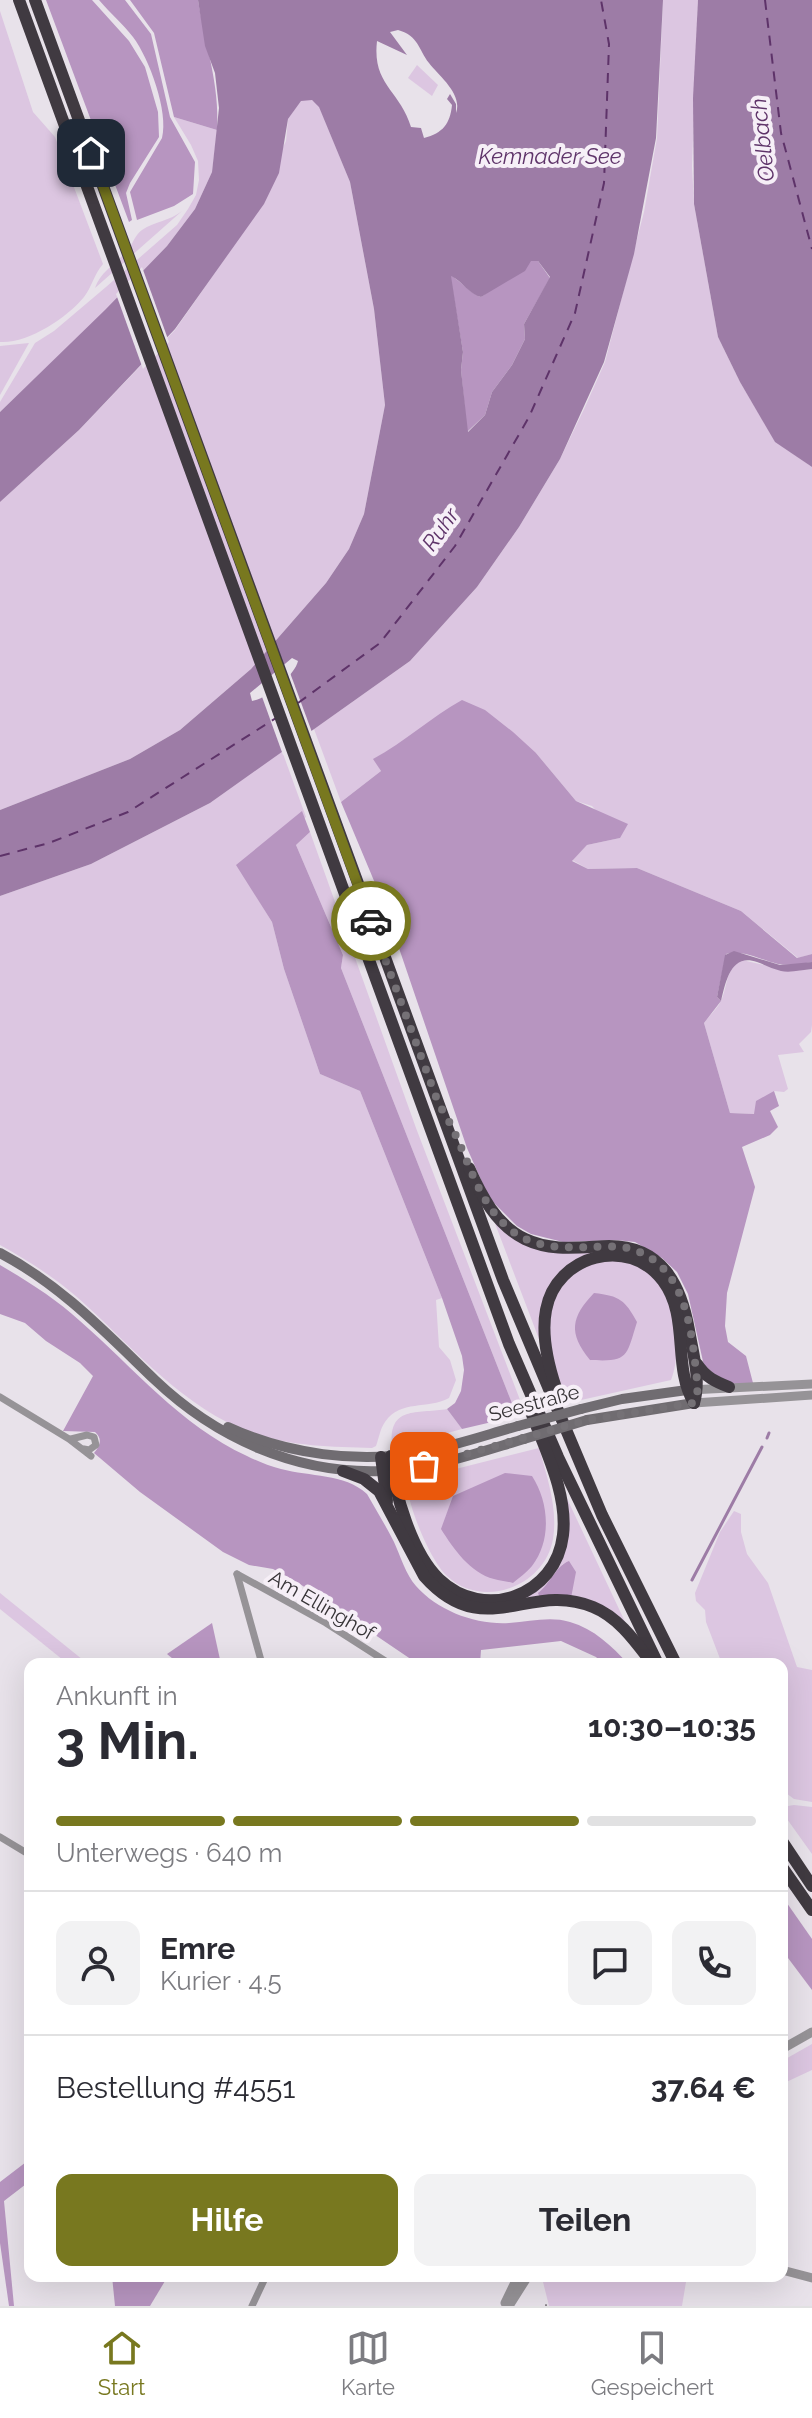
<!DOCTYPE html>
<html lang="de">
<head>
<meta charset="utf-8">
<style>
  :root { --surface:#fff; --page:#f2f2f3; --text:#2b2b33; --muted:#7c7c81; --line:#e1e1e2; --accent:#78781f }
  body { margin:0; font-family:Raleway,sans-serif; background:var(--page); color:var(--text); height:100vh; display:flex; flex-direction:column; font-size:30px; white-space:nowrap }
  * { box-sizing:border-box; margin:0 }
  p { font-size:26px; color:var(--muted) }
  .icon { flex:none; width:44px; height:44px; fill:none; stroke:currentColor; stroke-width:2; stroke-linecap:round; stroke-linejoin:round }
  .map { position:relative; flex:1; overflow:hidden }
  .side { position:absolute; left:24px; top:1658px; width:764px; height:624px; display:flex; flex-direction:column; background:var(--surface); border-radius:16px; box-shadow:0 8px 32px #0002 }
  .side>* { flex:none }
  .pin { position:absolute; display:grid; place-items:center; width:68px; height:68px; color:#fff; margin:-34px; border-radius:16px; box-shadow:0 4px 12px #0006 }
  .courier { position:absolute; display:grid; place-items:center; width:80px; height:80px; margin:-40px; border:6px solid #78781f; border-radius:50%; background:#fff; color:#222; box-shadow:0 2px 10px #0007 }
  .headline em { font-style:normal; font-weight:700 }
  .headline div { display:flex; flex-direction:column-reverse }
  .headline { display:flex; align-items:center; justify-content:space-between; height:136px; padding:0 32px }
  h1 { font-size:52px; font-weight:700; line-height:60px }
  .bar { display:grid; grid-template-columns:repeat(4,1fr); gap:12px 8px; align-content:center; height:96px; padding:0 32px }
  .bar i { height:10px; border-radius:6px; background:var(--line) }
  .bar .on { background:var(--accent) }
  .bar p { grid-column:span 4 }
  .line { display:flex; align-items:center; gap:20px; padding:0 32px; border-top:2px solid var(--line) }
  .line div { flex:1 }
  .round { display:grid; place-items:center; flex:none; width:84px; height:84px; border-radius:16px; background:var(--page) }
  .action { display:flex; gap:16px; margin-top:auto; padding:16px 32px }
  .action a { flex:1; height:92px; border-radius:16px; background:var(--accent); color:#fff; font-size:32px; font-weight:700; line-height:92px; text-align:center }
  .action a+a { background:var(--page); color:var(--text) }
  .dock { display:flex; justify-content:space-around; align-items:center; height:112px; border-top:2px solid var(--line); background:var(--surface); font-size:22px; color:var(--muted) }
  .dock a { display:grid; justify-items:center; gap:4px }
  .dock .on { color:var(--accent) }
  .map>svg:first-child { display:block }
  .green { fill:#dcc6e1 }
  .forest { fill:#b795c0 }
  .water { fill:#9d7ca6; fill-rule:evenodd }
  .pier { fill:#e8e2ea }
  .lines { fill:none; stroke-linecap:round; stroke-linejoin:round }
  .stream { stroke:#9d7ca6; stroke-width:3 }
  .ferry { stroke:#5e3369; stroke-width:2; stroke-dasharray:10 8; stroke-linecap:butt }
  .minor { stroke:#969397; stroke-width:7 }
  .tertiary { stroke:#969397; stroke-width:9 }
  .secondary { stroke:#706c71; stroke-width:10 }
  .motorway { stroke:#403a41; stroke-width:12 }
  .tram { stroke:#8a858b; stroke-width:2 }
  .secondary-bridge { stroke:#706c71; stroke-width:10 }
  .done { stroke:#757176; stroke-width:8; stroke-dasharray:0 14.4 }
  .route { stroke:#78781f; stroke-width:10 }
  .labels { text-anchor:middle; stroke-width:8; stroke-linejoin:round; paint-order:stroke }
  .street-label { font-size:20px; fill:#373437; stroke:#f6eff7 }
  .water-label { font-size:22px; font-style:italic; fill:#5e3369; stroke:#f6eff7 }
</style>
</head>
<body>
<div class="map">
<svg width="812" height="2306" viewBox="0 0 812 2306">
  <rect width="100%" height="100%" fill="#e8e2ea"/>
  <g class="green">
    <polygon points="663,0 698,0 692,166 694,204 718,337 740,382 775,441 812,467 812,954 798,958 741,911 637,868 588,869 572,860 587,845 620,838 592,806 576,801 536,753 391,749 374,759 381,771 341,802 314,729 410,661 477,587 519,527 560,459 585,407 605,362 644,212 657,138"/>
    <path d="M0,11L33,112L55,137L103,264C94,274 92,287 84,297C67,318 27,344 0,342Z"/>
    <polygon points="417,65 438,85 432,96 408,78"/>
    <polygon points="301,100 312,100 319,106 350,182 374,309 385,405 364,514 349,549 326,583 251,669 180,730 130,759 0,810 0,502 79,430 175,330 237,241 286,141 288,119"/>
    <polygon points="174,117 217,130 212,172 195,209 167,246 106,310 0,412 0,402 35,343 54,331 106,287 177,225 188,209 196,195 199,180 198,161 191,145"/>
    <path d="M182,211L95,288C100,272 117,263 128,250C133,243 135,235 142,230C155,221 170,221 182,211Z"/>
    <polygon points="29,343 0,395 0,346"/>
    <path d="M282,751L306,817L237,865L272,922L284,969L320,1074L360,1091L442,1298L436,1300L439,1347L450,1360L456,1380L449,1398C427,1410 401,1399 385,1422C380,1429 379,1438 376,1446L372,1448C328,1447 279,1446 239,1428C173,1398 129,1343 77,1297C54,1277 27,1260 0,1245V896L91,864L210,803Z"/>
    <polygon points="310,832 416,1128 525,1413 517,1416 341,968 343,955 296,845"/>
    <path d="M742,960L791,971L812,969V1025L811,1032L799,1044L804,1052L778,1055L788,1089L784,1092L774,1091L754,1114L730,1113L704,1023C709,1016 717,1009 721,1001C728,986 725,969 742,960Z"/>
    <polygon points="491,1213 522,1239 609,1247 663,1280 619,1254 560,1277 545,1339 539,1339"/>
    <path d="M630,1260C639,1267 654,1273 661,1282C679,1303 681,1355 671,1380L563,1404L552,1372L548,1311L558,1285L591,1261Z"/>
    <path d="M447,1409L462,1429L400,1446L392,1443C389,1405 421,1414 447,1409Z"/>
    <path d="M539,1448C547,1477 558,1508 553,1539C545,1586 483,1610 447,1576C430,1560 410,1510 407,1487L411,1481L424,1477Z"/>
    <polygon points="563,1490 627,1626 571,1598 563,1564 547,1587 539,1592 540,1598 513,1604 557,1563"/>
    <polygon points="734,1511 741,1514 741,1532 747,1554 768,1583 797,1667 812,1670 812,1802 794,1799 782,1790 782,1664 722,1664 706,1622 705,1610 696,1601 695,1593 720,1532"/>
    <polygon points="0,1593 88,1664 68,1664 0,1609"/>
    <polygon points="794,1805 812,1807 812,1854 782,1812 782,1807"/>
    <polygon points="812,2044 812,2070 782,2084 782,2061"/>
    <polygon points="541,2276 687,2276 682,2306 549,2306 543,2282 539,2279"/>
  </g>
  <g class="forest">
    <polygon points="46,0 92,0 129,41 145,67 158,112 159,137 130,183 126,193 132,220 129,222"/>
    <path d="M99,0H125L151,34L170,117L195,162L193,194L174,206L137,220L130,192L162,138C169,112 149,58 133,37C123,24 110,13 99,0Z"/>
    <path d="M130,0H198C205,44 220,85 217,130L174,117L154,33Z"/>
    <path d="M530,261H538L550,278L524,324L525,339L512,365L492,392L485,415L467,432L461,370L463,352L450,275C461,281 472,295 481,297Z"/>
    <path d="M462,700L485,710L513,732L536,753L576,801L628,824L620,838L587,845L572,861L588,869L637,868L741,911L797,958L812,954V962C801,964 789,966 778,964C760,960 743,949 726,954L717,997L721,1001L704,1023L730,1113L754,1114L756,1101L774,1091L779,1106L770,1111L778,1127L770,1135L742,1147L755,1187L727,1293L725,1326L728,1342L746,1356L753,1383L729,1385L704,1366L688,1294L677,1272L662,1258L635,1242L616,1240L563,1242L531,1234L517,1226L489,1198L467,1148L385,907L341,802L381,771L373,759C405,742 431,717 462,700Z"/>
    <polygon points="302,811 310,832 296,845 343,955 341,968 517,1416 462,1429 447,1409 455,1403 461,1391 464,1370 462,1356 442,1298 360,1091 320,1074 284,969 272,922 236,865"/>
    <path d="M0,1265C29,1282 56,1299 80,1321C134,1368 180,1425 247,1456C257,1461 269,1466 281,1469C310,1477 344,1473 367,1494C376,1510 386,1526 394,1542C400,1555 406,1575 416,1586C438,1611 476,1625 509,1623C530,1622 549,1616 570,1622C594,1629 612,1646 628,1664H603L596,1657L561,1641L481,1650L480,1664H418L297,1582L273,1569L249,1565L223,1552L140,1492L94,1453C100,1446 103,1439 95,1432L63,1431L93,1376L80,1363L46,1341L25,1323L0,1314Z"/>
    <path d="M594,1293C620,1296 625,1300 637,1322C626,1357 629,1362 590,1360C568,1333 571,1317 594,1293Z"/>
    <path d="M505,1473L532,1476C549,1502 552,1540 532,1566C527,1572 519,1578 513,1583C507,1581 500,1581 494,1579C470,1573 453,1548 441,1529L453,1496Z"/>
    <path d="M569,1561L576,1572L571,1598H540L538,1593C550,1584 556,1566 569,1561Z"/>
    <polygon points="212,1623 221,1664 179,1664 167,1654"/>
    <polygon points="782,1896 812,1939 812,1990 782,1950"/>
    <polygon points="30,2159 30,2181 4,2201 14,2306 9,2306 0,2243 0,2182"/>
    <polygon points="112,2276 168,2276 150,2306 115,2306"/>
  </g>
  <g class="water">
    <path d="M198,0H663L656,138L634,254L604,362L560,459L519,527L477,587L410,661L210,803L91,864L0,896V810L130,759L180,730L251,669L326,583L349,549L364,514L385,405L374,309L350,182L319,107L312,100L301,101L288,119L279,173L264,204L175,329L79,430L0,502V412L106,309L167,246L195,209L212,172L219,108L215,73L205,46ZM398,30C419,36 418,49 429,63C439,76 463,94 456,113V104L450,94L447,99L452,105C450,124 443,133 424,138L421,128L411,127C400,90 372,85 377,41L407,55L390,32ZM531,261H538L550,277L524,324L525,339L512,365L492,392L485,415L468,432L461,370L463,352L451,276C462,281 470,295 481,297L525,271ZM292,658L298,661C295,675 267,699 252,701L250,693Z"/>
    <polygon points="698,0 812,0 812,467 775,442 740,382 718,337 694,204 693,98"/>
    <path d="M734,951L780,965L812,962V969C802,970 790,973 781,971C773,969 765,965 757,962C731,953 726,981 721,1001L717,997L725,955Z"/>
  </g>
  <g class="pier">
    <polygon points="142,267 169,342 143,369 116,294"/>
    <polygon points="289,670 313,735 283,755 261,694"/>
  </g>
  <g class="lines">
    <g class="stream">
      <polyline points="767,1438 769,1433"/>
      <polyline points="692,1580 762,1447"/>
    </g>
    <g class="ferry">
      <polyline points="765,0 781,133 812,249"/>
      <polyline points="298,703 380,643 455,546 529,417 575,313 604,183 609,44 601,0"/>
      <polyline points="0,856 49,843 128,812 276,718"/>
    </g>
    <g class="minor">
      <polyline points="0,1397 69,1439 91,1456"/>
      <polyline points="71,1439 87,1435 94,1437 96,1445 89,1450 84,1449"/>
      <polyline points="237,1574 326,1623 390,1664"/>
      <polyline points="237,1574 262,1664"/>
      <polyline points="0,1837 30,1855"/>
      <polyline points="252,2306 266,2276"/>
    </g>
    <g class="tertiary">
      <polyline points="690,1390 812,1384"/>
      <polyline points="694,1403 812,1395"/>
      <polyline points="782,2049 812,2032"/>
      <polyline points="782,2270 812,2278"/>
      <polyline points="505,2303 518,2276"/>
      <polyline points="509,2306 528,2276"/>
    </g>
    <g class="secondary">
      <path d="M0,1253C61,1285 106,1333 155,1380C216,1438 296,1474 381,1471C430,1470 477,1453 524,1439"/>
      <polyline points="581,1409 622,1399 687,1390"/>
      <polyline points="587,1420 694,1403"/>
      <path d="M228,1427C286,1454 358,1464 422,1452C454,1446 486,1435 518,1426"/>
    </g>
    <g class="motorway">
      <polyline points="19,0 509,1344 558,1457 658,1664"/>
      <polyline points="35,0 503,1280 602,1515 676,1664"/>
      <path d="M469,1168C481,1195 496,1225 525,1239C552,1252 580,1247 609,1246C662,1246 681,1285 689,1330C693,1354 701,1379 694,1403"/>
      <path d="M697,1364C705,1377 716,1382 729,1387"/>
      <path d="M556,1388C548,1364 541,1336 546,1310C556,1255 629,1235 663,1281C690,1317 672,1366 694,1403"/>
      <path d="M391,1456C394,1493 412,1553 439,1579C484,1622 556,1596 563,1535C568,1494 545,1450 531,1412"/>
      <polyline points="381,1457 387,1501"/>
      <path d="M343,1471L364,1479L379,1491L424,1576C484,1644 529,1580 593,1607C618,1617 635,1641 651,1662"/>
      <polyline points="782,1841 812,1886"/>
      <polyline points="782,1867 812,1910"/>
    </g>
    <polyline class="tram" points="546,2305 546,2306"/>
    <g class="secondary-bridge">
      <polyline points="518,1426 581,1409"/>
      <polyline points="524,1439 587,1420"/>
    </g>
  </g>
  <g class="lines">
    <path class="done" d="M371,921L439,1105C467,1145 472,1199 512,1231C535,1248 561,1248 588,1247C602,1247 618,1245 631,1249C690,1266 692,1339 698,1389L694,1403L587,1420L424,1466"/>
    <polyline class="route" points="91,153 371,921"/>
  </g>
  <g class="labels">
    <g class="street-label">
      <text transform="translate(534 1403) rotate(-15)" y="7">Seestraße</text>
      <text transform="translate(322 1605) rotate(30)" y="7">Am Ellinghof</text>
    </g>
    <g class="water-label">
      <text transform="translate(762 140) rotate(-96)" y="8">Oelbach</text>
      <text x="550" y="164">Kemnader See</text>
      <text transform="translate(440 529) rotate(-55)" y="8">Ruhr</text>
    </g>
  </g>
</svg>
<div class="pin" style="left:424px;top:1466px;background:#ea580c"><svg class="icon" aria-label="bag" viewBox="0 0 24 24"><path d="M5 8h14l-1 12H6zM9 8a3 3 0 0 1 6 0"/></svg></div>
<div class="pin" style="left:91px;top:153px;background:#1f2937"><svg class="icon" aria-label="home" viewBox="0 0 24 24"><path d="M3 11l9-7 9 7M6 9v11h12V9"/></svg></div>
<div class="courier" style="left:371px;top:921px"><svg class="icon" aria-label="car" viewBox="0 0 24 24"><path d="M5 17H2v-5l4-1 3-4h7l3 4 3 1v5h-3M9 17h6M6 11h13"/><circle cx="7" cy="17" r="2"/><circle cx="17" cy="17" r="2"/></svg></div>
<section class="side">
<div class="headline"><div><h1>3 Min.</h1><p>Ankunft in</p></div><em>10:30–10:35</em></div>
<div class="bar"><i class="on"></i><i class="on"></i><i class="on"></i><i></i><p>Unterwegs · 640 m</p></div>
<div class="line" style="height:144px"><a class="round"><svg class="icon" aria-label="person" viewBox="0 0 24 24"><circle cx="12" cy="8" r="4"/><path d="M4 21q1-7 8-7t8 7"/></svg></a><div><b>Emre</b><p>Kurier · 4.5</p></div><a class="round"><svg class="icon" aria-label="chat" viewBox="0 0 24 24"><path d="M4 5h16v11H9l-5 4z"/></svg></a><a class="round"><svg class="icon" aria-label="phone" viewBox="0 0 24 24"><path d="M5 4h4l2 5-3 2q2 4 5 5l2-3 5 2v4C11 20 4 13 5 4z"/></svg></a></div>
<div class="line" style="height:104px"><div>Bestellung #4551</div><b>37.64 €</b></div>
<div class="action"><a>Hilfe</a><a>Teilen</a></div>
</section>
</div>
<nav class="dock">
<a class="on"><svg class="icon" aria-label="home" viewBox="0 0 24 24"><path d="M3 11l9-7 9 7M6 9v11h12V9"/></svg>Start</a>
<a><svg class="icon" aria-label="map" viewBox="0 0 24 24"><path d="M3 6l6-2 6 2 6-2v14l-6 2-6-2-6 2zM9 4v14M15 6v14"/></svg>Karte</a>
<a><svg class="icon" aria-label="saved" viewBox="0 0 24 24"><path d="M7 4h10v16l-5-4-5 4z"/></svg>Gespeichert</a>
</nav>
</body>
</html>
